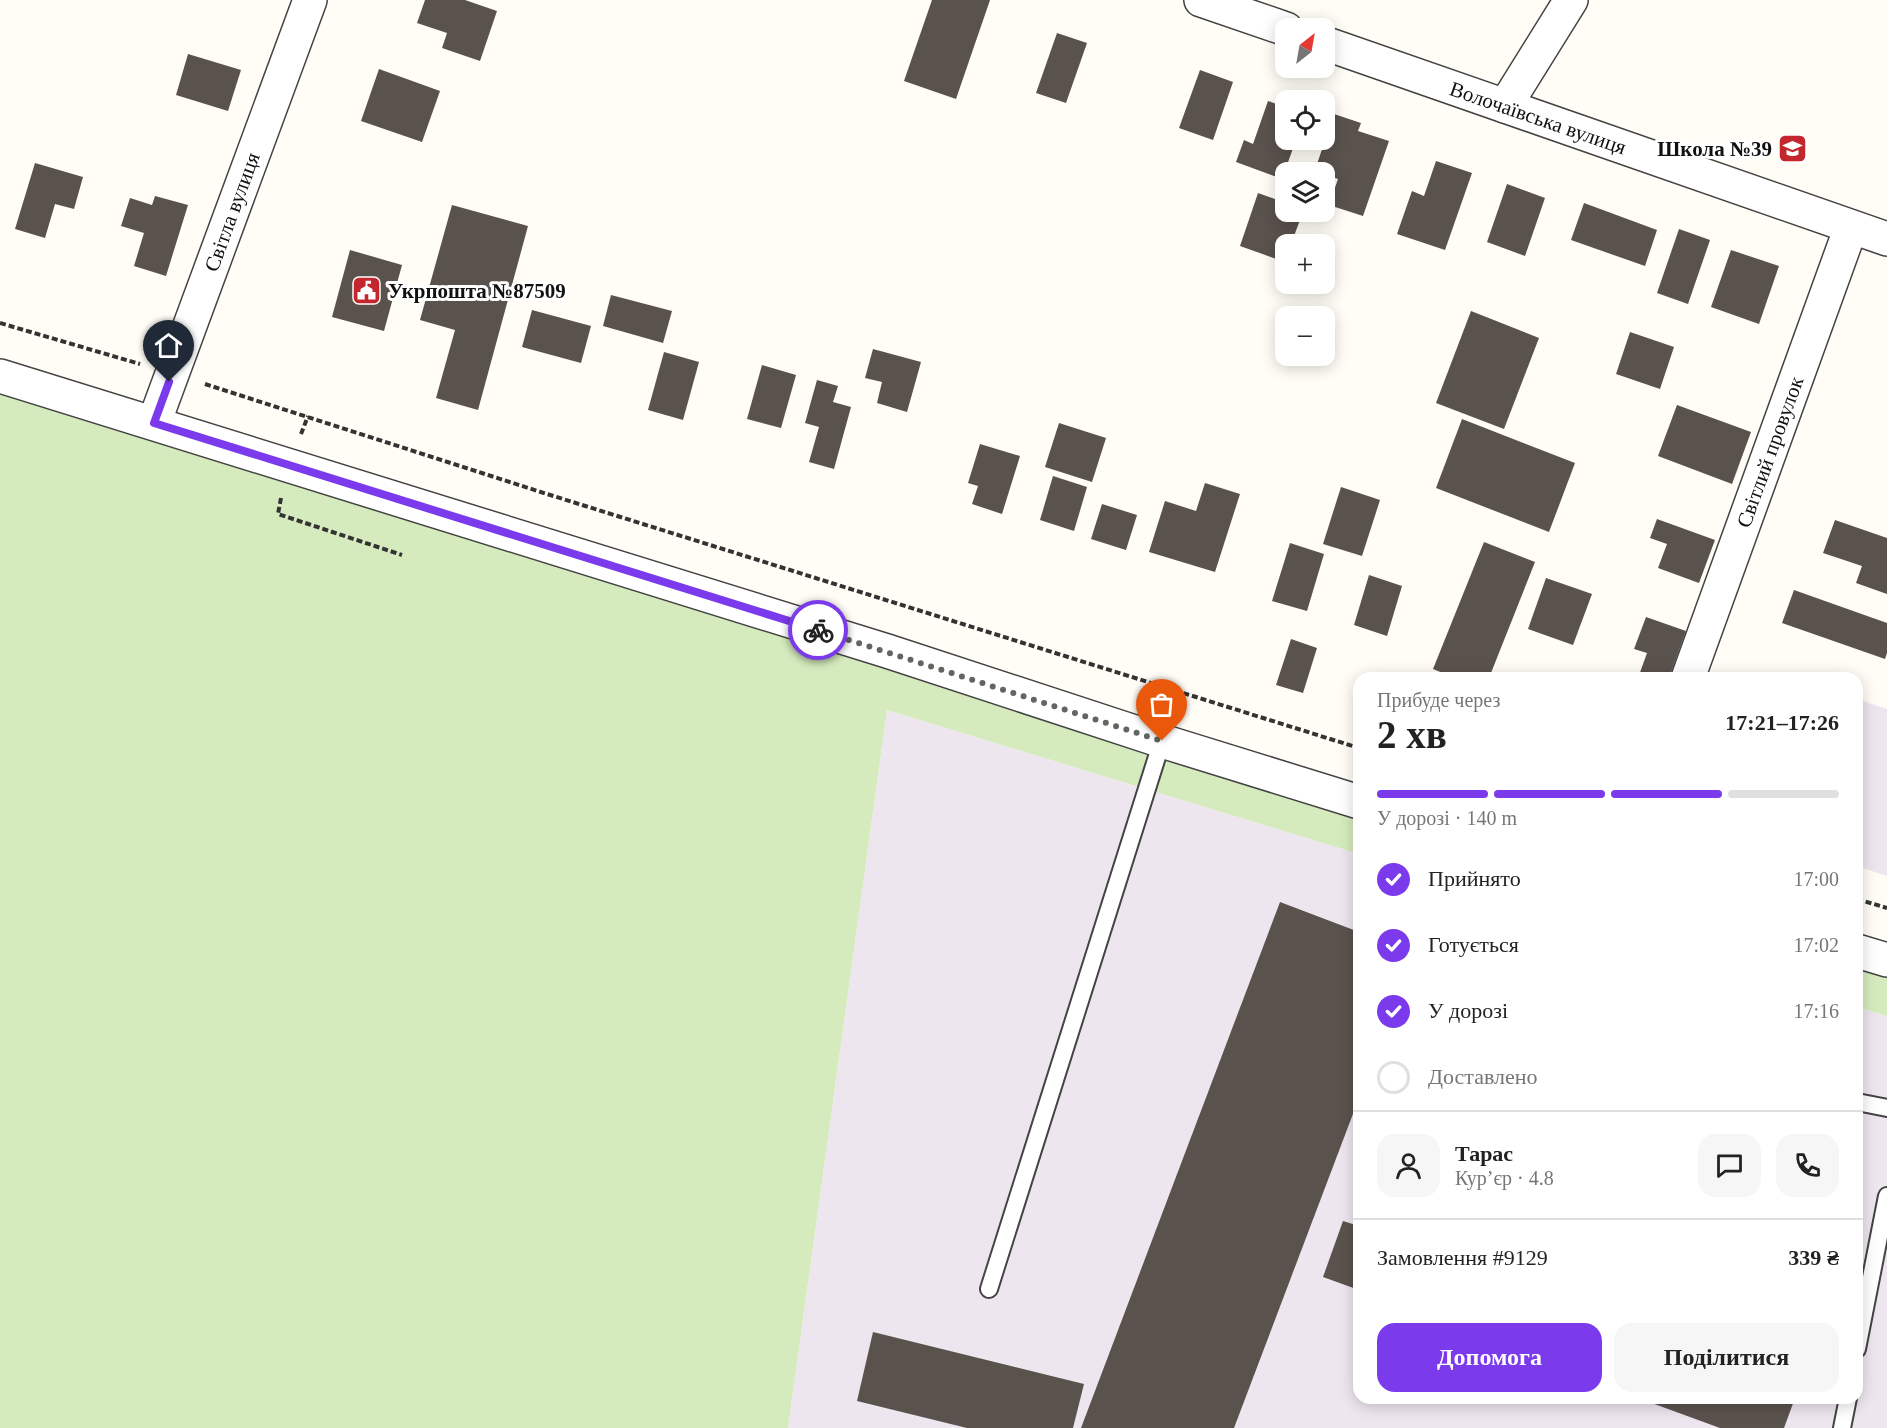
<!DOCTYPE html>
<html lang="uk">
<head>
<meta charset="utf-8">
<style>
  :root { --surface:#fff; --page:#f6f6f6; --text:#222; --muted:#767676; --line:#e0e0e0; --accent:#7c3aed }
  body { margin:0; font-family:Georgia,serif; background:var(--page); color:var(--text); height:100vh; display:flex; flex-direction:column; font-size:22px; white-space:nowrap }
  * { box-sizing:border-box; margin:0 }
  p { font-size:20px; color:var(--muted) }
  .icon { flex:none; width:33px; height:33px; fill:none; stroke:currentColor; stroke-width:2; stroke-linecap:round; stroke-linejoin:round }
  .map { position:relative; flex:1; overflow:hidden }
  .details { position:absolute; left:1353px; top:672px; width:510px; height:732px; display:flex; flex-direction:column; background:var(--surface); border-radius:18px; box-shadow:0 3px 15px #0003 }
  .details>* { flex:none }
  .needle { width:39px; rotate:31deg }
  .controls { position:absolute; left:1275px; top:18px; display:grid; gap:12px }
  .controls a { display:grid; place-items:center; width:60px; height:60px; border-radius:12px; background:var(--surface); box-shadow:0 3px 15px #0003; font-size:30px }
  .pin { position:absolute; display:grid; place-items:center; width:51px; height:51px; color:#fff; margin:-62px -26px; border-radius:50% 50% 50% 0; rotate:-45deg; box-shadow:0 0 6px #0007 }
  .pin .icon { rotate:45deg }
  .courier { position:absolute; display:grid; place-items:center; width:60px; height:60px; margin:-30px; border:4px solid #7c3aed; border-radius:50%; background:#fff; color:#222; box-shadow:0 2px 8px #0007 }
  .summary em { font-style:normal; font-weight:600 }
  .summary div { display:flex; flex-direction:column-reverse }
  .summary { display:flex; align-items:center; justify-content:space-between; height:102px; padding:0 24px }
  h1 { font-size:39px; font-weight:600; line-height:45px }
  .bar { display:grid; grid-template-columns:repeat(4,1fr); gap:9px 6px; align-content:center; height:72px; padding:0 24px }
  .bar i { height:8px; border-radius:4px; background:var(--line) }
  .bar .active { background:var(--accent) }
  .bar p { grid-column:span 4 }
  .line { display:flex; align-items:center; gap:15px; padding:0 24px; border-top:2px solid var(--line) }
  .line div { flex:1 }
  .round { display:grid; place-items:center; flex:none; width:63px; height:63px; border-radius:18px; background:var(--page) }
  ol { padding:0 24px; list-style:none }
  li { display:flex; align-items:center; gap:18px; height:66px }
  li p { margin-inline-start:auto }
  li .icon { padding:6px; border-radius:50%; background:var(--accent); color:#fff; stroke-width:4 }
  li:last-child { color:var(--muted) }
  li i { width:33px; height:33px; border:3px solid var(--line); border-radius:50% }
  .cta { display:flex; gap:12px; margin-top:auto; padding:12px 24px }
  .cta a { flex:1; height:69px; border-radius:18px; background:var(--accent); color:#fff; font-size:24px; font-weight:600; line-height:69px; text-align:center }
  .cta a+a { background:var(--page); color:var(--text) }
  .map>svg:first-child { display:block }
  .industrial { fill:#eee6ef }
  .green { fill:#d5ebbd }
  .building { fill:#5a524d }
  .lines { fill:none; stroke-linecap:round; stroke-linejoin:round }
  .service-casing { stroke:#444; stroke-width:20 }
  .minor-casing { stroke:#444; stroke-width:36 }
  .tertiary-casing { stroke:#444; stroke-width:36 }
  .path { stroke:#333; stroke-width:4; stroke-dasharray:6 3; stroke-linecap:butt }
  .service { stroke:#fff; stroke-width:16 }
  .minor { stroke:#fff; stroke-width:33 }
  .tertiary { stroke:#fff; stroke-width:33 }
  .done { stroke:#646461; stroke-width:6; stroke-dasharray:0 10.8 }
  .route { stroke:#7c3aed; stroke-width:8 }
  .labels { text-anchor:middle; stroke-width:6; stroke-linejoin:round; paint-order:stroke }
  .street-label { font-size:21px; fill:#111; stroke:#fff }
  .poi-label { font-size:21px; font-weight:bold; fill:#111; stroke:#fff; text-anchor:end }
</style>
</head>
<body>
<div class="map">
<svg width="1887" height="1428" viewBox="0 0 1887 1428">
  <rect width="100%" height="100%" fill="#fffdf5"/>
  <g class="industrial">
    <polygon points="1857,699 1887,709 1887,876 1857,866"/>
    <polygon points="887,710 1359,854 1359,1398 1857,1398 1857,1007 1887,1016 1887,1428 788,1428"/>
  </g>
  <g class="green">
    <polygon points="0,376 1359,802 1359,854 887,710 788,1428 0,1428"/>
    <polygon points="1857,951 1887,960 1887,1016 1857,1007"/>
  </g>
  <g class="building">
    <polygon points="425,0 465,0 497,11 480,61 442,48 447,33 417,23"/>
    <polygon points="932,0 990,0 956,99 904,81"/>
    <polygon points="1057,33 1087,43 1066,103 1036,93"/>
    <polygon points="188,54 241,70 228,111 176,95"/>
    <polygon points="379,69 440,91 422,142 361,121"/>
    <polygon points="1200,70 1233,82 1213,140 1179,128"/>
    <polygon points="1268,101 1286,107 1286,140 1296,140 1282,179 1236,162 1244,140 1253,144"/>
    <polygon points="1334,114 1361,123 1358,131 1389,141 1363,216 1329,205 1338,179 1324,174 1324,172 1315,170"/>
    <polygon points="1436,161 1472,173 1445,250 1397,234 1412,191 1424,196"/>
    <polygon points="35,163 83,177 74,209 55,204 45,238 15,229"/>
    <polygon points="1507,184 1545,198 1525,256 1487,242"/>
    <polygon points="1258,193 1286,203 1286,212 1303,212 1291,244 1286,244 1285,262 1240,246"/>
    <polygon points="155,196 188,205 166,276 134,266 144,233 121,226 130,198 152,205"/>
    <polygon points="1584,203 1657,230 1645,266 1571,240"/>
    <polygon points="452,205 528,226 478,410 436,398 455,330 420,320"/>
    <polygon points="1679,229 1710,240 1688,304 1657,293"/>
    <polygon points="350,250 402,265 384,331 332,317"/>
    <polygon points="1731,250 1779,266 1759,324 1711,307"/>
    <polygon points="611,295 672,311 663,343 603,326"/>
    <polygon points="532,310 591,326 581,363 522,347"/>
    <polygon points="1471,311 1539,338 1504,429 1436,403"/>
    <polygon points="1630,332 1674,347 1660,389 1616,374"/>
    <polygon points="873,349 921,362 907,412 877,403 882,382 865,378"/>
    <polygon points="664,352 699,362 683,420 648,410"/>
    <polygon points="762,365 796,375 781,428 747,419"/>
    <polygon points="817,380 838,386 833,402 851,407 834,469 809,462 819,427 805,423"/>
    <polygon points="1677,405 1751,432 1732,484 1658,456"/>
    <polygon points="1462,419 1575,463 1549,532 1436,488"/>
    <polygon points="1059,423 1106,438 1092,482 1045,467"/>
    <polygon points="980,444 1020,456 1002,514 972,504 978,486 968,483"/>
    <polygon points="1053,476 1087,487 1074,531 1040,520"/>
    <polygon points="1205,483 1240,494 1215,572 1149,552 1165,501 1196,511"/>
    <polygon points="1341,487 1380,500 1362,556 1323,544"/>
    <polygon points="1102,504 1137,515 1126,550 1091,539"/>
    <polygon points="1657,519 1715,540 1699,583 1658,568 1667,544 1650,538"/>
    <polygon points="1835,520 1887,538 1887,594 1856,583 1862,566 1823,553"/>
    <polygon points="1484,542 1535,562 1489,678 1455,678 1433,669"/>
    <polygon points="1290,543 1324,554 1307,611 1272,601"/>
    <polygon points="1369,575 1402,586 1387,636 1354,625"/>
    <polygon points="1546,578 1592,594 1573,645 1528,629"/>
    <polygon points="1794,590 1887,623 1887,653 1885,659 1782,623"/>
    <polygon points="1646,617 1686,631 1669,678 1638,678 1647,653 1634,649"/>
    <polygon points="1291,639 1317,648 1303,693 1276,685"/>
    <polygon points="1280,902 1359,932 1359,1098 1234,1428 1081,1428"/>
    <polygon points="1343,1221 1359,1226 1359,1290 1323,1277"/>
    <polygon points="873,1332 1084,1384 1073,1428 967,1428 857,1401"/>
    <polygon points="1638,1398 1795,1398 1784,1428 1720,1428"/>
  </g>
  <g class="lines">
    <defs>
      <g id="service">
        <polyline points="1857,1102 1887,1108"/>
        <polyline points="989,1289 1162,741"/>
        <polyline points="1857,1349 1887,1196"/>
        <polyline points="1842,1428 1848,1398"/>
      </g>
      <g id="minor">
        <polyline points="1201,0 1286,29"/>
        <polyline points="1324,43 1887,239"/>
        <polyline points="1505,106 1571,0"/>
        <polyline points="1688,678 1851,227"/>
      </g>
      <g id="tertiary">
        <polyline points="0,376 887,651 1162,741 1359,802"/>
        <polyline points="154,423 310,0"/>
        <polyline points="1857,951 1887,960"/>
      </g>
    </defs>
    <use href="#service" class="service-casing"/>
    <use href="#minor" class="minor-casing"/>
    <use href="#tertiary" class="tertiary-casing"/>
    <g class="path">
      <polyline points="0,323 140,364"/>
      <polyline points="205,384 547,494 1359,748"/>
      <polyline points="301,434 308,416"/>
      <polyline points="281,498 278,514 402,555"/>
      <polyline points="1857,899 1887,908"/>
    </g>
    <use href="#service" class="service"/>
    <use href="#minor" class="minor"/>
    <use href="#tertiary" class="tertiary"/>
  </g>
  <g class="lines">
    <polyline class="done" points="818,630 1162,741"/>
    <polyline class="route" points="169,382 154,423 818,630"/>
  </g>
  <defs>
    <symbol id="school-square" viewBox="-11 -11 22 22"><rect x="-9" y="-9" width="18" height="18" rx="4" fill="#c4262e" stroke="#fff"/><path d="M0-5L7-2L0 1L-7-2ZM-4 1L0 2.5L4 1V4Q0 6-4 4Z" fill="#fff"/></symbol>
    <symbol id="civic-square" viewBox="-11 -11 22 22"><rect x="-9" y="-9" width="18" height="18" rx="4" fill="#c4262e" stroke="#fff"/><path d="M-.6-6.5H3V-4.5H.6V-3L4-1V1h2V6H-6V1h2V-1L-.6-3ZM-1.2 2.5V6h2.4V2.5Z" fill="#fff"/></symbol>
  </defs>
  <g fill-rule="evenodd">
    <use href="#school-square" x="1776" y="132" width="33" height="33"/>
    <use href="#civic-square" x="350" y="274" width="33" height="33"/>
  </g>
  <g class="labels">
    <g class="street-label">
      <text transform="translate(1538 118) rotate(19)" y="7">Волочаївська вулиця</text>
      <text transform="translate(232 212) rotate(-70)" y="7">Світла вулиця</text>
      <text transform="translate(1770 452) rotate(-70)" y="7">Світлий провулок</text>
    </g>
    <g class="poi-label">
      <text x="1772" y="156">Школа №39</text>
      <text x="388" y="298" text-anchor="start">Укрпошта №87509</text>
    </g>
  </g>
</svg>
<div class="controls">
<a><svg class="needle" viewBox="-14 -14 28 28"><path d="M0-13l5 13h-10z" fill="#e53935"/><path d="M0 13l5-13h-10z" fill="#767676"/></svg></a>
<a><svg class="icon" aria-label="locate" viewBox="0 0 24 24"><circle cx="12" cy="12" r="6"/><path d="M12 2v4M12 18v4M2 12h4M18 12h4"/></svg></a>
<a><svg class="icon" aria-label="layers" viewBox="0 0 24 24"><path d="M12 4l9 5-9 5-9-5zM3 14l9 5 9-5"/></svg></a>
<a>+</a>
<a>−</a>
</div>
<div class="pin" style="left:1162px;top:741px;background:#ea580c"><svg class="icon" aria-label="bag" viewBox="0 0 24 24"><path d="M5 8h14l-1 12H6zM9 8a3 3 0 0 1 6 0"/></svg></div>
<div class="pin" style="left:169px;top:382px;background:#1f2937"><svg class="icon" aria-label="home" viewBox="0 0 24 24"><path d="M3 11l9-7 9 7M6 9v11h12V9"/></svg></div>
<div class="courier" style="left:818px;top:630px"><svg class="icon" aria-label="bike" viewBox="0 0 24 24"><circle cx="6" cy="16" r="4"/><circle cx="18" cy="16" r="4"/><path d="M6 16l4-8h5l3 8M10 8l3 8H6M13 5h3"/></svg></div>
<section class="details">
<div class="summary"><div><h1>2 хв</h1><p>Прибуде через</p></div><em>17:21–17:26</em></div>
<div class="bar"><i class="active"></i><i class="active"></i><i class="active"></i><i></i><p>У дорозі · 140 m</p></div>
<ol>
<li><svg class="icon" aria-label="check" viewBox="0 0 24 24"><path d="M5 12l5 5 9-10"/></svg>Прийнято<p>17:00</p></li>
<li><svg class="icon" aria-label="check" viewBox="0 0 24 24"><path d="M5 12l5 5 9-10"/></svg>Готується<p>17:02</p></li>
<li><svg class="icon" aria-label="check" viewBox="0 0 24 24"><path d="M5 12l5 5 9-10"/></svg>У дорозі<p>17:16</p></li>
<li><i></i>Доставлено</li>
</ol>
<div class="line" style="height:108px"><a class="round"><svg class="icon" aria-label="person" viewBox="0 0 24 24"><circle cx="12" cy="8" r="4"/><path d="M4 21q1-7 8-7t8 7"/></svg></a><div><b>Тарас</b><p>Кур’єр · 4.8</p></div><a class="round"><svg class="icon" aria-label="chat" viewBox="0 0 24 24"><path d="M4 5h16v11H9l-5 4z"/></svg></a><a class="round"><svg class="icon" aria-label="phone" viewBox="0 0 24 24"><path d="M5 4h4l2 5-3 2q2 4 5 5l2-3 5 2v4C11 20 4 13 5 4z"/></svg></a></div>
<div class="line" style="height:78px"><div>Замовлення #9129</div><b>339 ₴</b></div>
<div class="cta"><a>Допомога</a><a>Поділитися</a></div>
</section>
</div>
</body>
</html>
